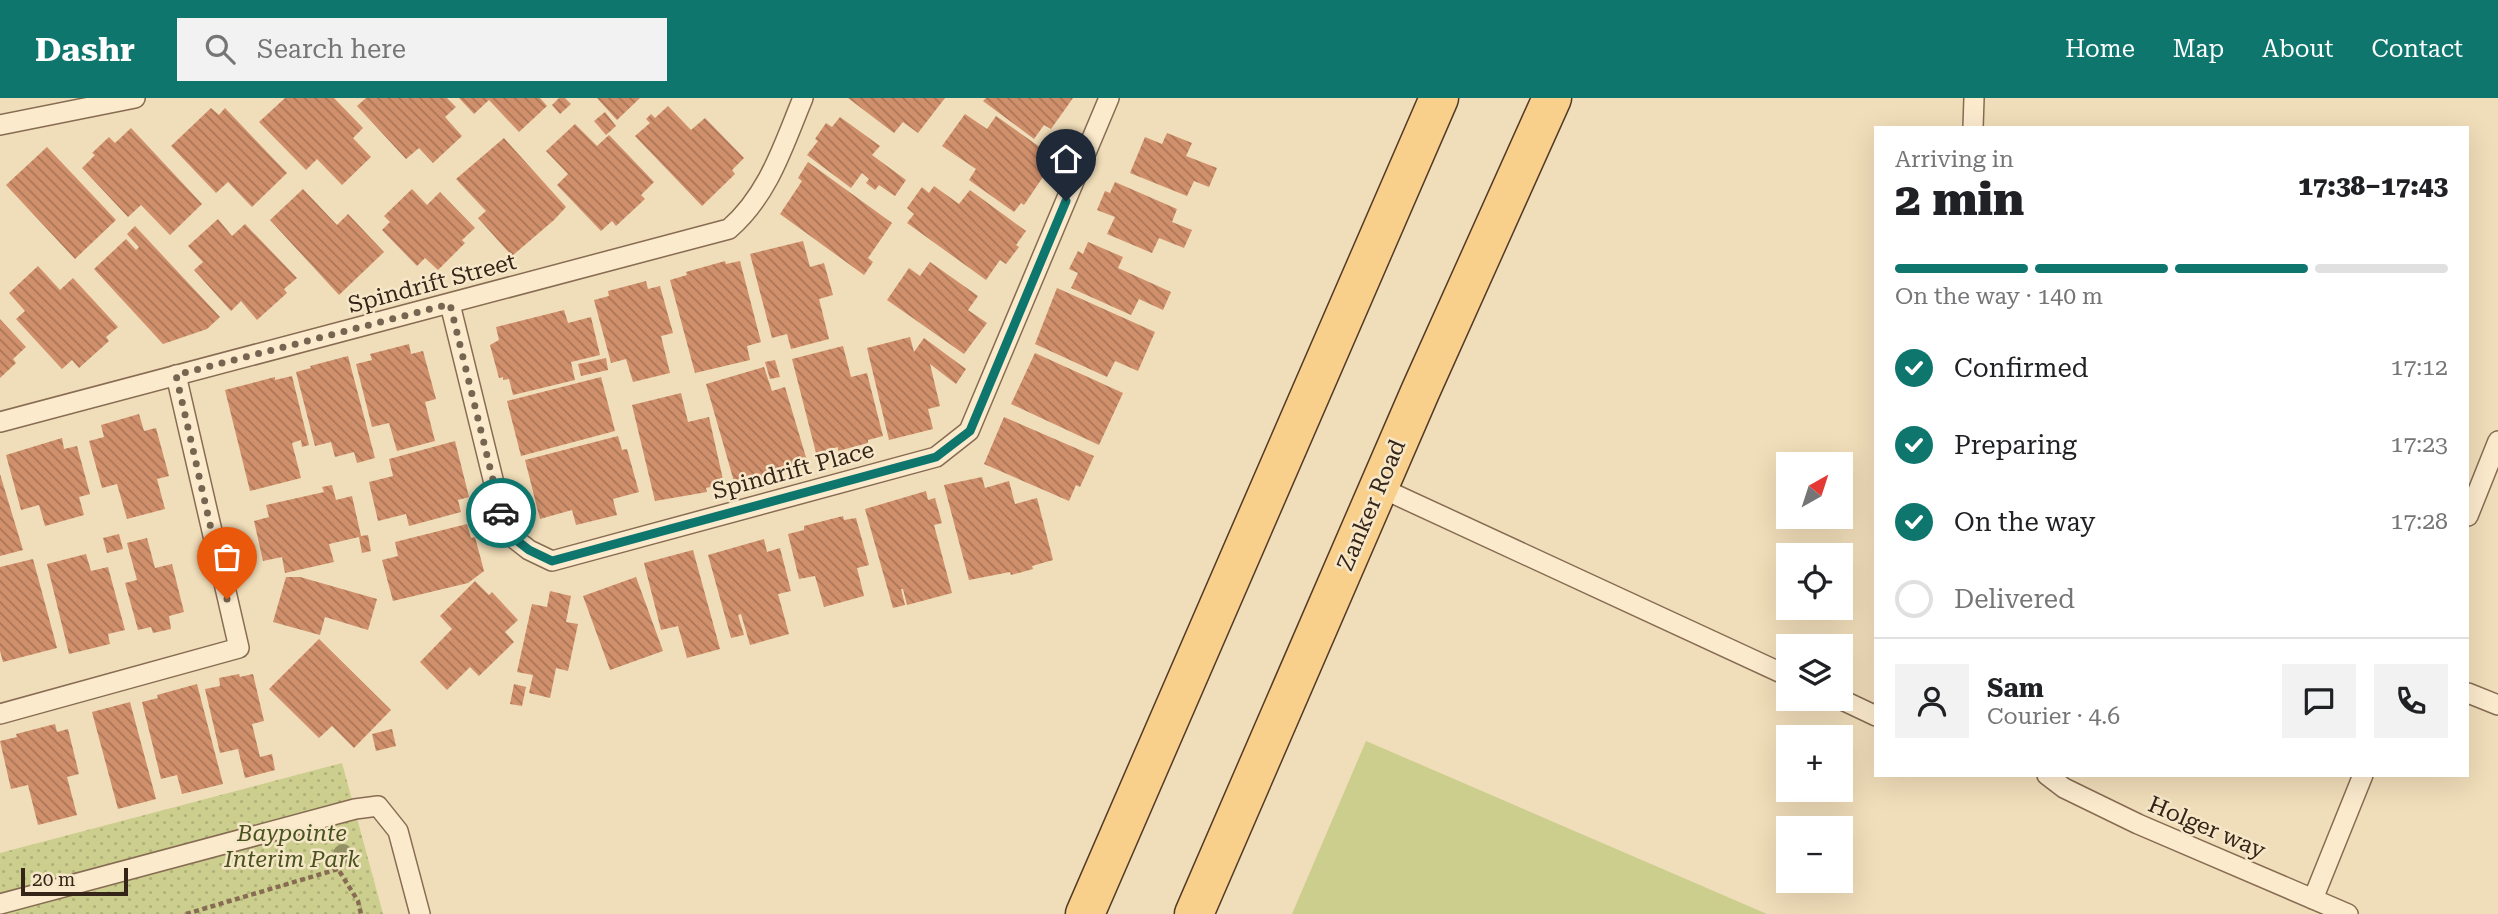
<!DOCTYPE html>
<html lang="en">
<head>
<meta charset="utf-8">
<style>
  :root { --surface:#fff; --page:#f2f2f2; --text:#202124; --muted:#757577; --line:#e0e0e0; --accent:#0f766e }
  body { margin:0; font-family:"Roboto Serif",serif; background:var(--page); color:var(--text); height:100vh; display:flex; flex-direction:column; font-size:26px; white-space:nowrap }
  * { box-sizing:border-box; margin:0 }
  p { font-size:23px; color:var(--muted) }
  .icon { flex:none; width:38px; height:38px; fill:none; stroke:currentColor; stroke-width:2; stroke-linecap:round; stroke-linejoin:round }
  .map { position:relative; flex:1; overflow:hidden }
  .details { position:absolute; left:1874px; top:28px; width:595px; height:651px; display:flex; flex-direction:column; background:var(--surface); border-radius:0px; box-shadow:0 7px 28px #0002 }
  .details>* { flex:none }
  .needle { width:46px; rotate:39deg }
  .tools { position:absolute; left:1776px; top:354px; display:grid; gap:14px }
  .tools a { display:grid; place-items:center; width:77px; height:77px; border-radius:0px; background:var(--surface); box-shadow:0 7px 28px #0002; font-size:35px }
  .scale { position:absolute; left:21px; bottom:18px; width:107px; box-sizing:border-box; padding-left:7px; border:4px solid #352519; border-top:0; font-size:19px; line-height:24px; white-space:nowrap; color:#352519; -webkit-text-stroke:5px #f7e7c9; paint-order:stroke }
  .pin { position:absolute; display:grid; place-items:center; width:60px; height:60px; color:#fff; margin:-72px -30px; border-radius:50% 50% 50% 0; rotate:-45deg; box-shadow:0 0 7px #0007 }
  .pin .icon { rotate:45deg }
  .courier { position:absolute; display:grid; place-items:center; width:70px; height:70px; margin:-35px; border:5px solid #0f766e; border-radius:50%; background:#fff; color:#222; box-shadow:0 2px 9px #0007 }
  .head em { font-style:normal; font-weight:800 }
  .head div { display:flex; flex-direction:column-reverse }
  .head { display:flex; align-items:center; justify-content:space-between; height:119px; padding:0 21px }
  h1 { font-size:46px; font-weight:800; line-height:52px }
  .bar { display:grid; grid-template-columns:repeat(4,1fr); gap:10px 7px; align-content:center; height:84px; padding:0 21px }
  .bar i { height:9px; border-radius:5px; background:var(--line) }
  .bar .on { background:var(--accent) }
  .bar p { grid-column:span 4 }
  .line { display:flex; align-items:center; gap:18px; padding:0 21px; border-top:2px solid var(--line) }
  .line div { flex:1 }
  .round { display:grid; place-items:center; flex:none; width:74px; height:74px; border-radius:0px; background:var(--page) }
  ol { padding:0 21px; list-style:none }
  li { display:flex; align-items:center; gap:21px; height:77px }
  li p { margin-inline-start:auto }
  li .icon { padding:7px; border-radius:50%; background:var(--accent); color:#fff; stroke-width:4 }
  li:last-child { color:var(--muted) }
  li i { width:38px; height:38px; border:4px solid var(--line); border-radius:50% }
  header { display:flex; align-items:center; gap:42px; box-sizing:border-box; height:98px; padding:0 35px; background:var(--accent); color:#fff }
  header strong { font-size:33px }
  nav { display:flex; gap:38px; margin-inline-start:auto; font-size:24px }
  .search { width:490px; height:63px; background:var(--page); display:flex; align-items:center; gap:18px; box-sizing:border-box; padding:0 24px; border-radius:0px; color:var(--muted); font-size:26px }
  .map>svg:first-child { display:block }
  .green { fill:#cbce8d }
  .park { fill:url(#park-dots) }
  .building { fill:url(#building-back-hatch) }
  .lines { fill:none; stroke-linecap:round; stroke-linejoin:round }
  .service-casing { stroke:#876c53; stroke-width:22 }
  .primary-casing { stroke:#543a28; stroke-width:41 }
  .path { stroke:#876c53; stroke-width:4.5; stroke-dasharray:5 3.5; stroke-linecap:butt }
  .service { stroke:#fbeacc; stroke-width:19 }
  .primary { stroke:#f8d08c; stroke-width:38 }
  .tree { fill:#949164 }
  .done { stroke:#766551; stroke-width:7; stroke-dasharray:0 12.6 }
  .route { stroke:#0f766e; stroke-width:9 }
  .labels { text-anchor:middle; stroke-width:5; stroke-linejoin:round; paint-order:stroke }
  .street-label { font-size:23px; fill:#352519; stroke:#f7e7c9 }
  .park-label { font-size:23px; font-style:italic; fill:#49531e; stroke:#f7e7c9 }
</style>
</head>
<body>
<header>
<strong>Dashr</strong>
<div class="search"><svg class="icon" aria-label="search" viewBox="0 0 24 24"><circle cx="10" cy="10" r="6"/><path d="M15 15l6 6"/></svg>Search here</div>
<nav><a>Home</a><a>Map</a><a>About</a><a>Contact</a></nav>
</header>
<div class="map">
<svg width="2498" height="816" viewBox="0 0 2498 816">
  <defs>
    <pattern id="park-dots" width="8" height="8" patternUnits="userSpaceOnUse" patternTransform="scale(1.75)"><rect width="8" height="8" fill="#cbce8d"/><path d="M2 2h.1M6 6h.1" fill="none" stroke="#afb179" stroke-width="1.8" stroke-linecap="round"/></pattern>
    <pattern id="building-back-hatch" width="6" height="6" patternUnits="userSpaceOnUse" patternTransform="scale(1.75)"><rect width="6" height="6" fill="#d1906c"/><path d="M-1 5l2 2M0 0l6 6M5-1l2 2" fill="none" stroke="#aa7558"/></pattern>
  </defs>
  <rect width="100%" height="100%" fill="#f0ddb9"/>
  <polygon class="green" points="1366,643 1767,816 1292,816"/>
  <polygon class="park" points="342,665 383,816 0,816 0,755"/>
  <g class="building">
    <polygon points="285,0 334,0 363,30 353,40 371,59 342,87 317,61 306,72 259,24"/>
    <polygon points="366,0 447,0 456,9 445,19 462,38 433,65 419,50 406,61 357,8"/>
    <polygon points="459,0 540,0 547,8 519,34 489,2 474,16"/>
    <polygon points="559,0 565,0 571,6 560,16 552,7"/>
    <polygon points="597,0 640,0 617,22"/>
    <polygon points="848,0 945,0 918,35 903,24 894,35"/>
    <polygon points="986,0 1073,0 1051,31 1044,27 1034,41 983,3"/>
    <polygon points="668,8 691,32 705,20 744,60 732,72 735,76 702,108 635,38 650,25 646,21 651,16 655,20"/>
    <polygon points="211,10 219,17 225,10 287,75 252,109 228,84 216,95 171,48"/>
    <polygon points="605,14 616,28 606,37 594,23"/>
    <polygon points="965,16 987,31 996,18 1054,59 1045,72 1047,73 1024,107 1021,105 1014,114 969,82 976,71 942,48"/>
    <polygon points="840,19 880,48 872,57 906,82 895,98 879,87 875,92 866,85 869,81 862,75 851,90 807,57 818,43 815,41 826,25 832,29"/>
    <polygon points="575,26 597,48 609,37 654,84 641,97 645,101 616,128 612,123 601,133 557,87 568,76 546,53"/>
    <polygon points="131,30 202,106 170,137 141,107 128,119 82,70 95,57 92,55 109,39 115,45"/>
    <polygon points="1167,35 1192,45 1186,58 1217,70 1209,89 1194,83 1187,98 1130,75 1145,39 1162,46"/>
    <polygon points="504,40 566,109 554,122 512,158 478,120 486,113 456,81"/>
    <polygon points="47,49 116,122 75,161 6,87"/>
    <polygon points="808,64 892,125 868,160 873,164 864,177 780,116 802,83 798,80"/>
    <polygon points="1115,84 1177,111 1172,124 1192,132 1184,150 1159,140 1152,155 1107,136 1115,119 1097,112 1105,93 1110,95"/>
    <polygon points="934,88 959,106 970,92 1026,133 1016,147 1019,149 1006,166 1000,162 986,182 907,125 914,116 907,110 922,89 929,95"/>
    <polygon points="303,91 337,127 348,116 384,154 339,197 270,122"/>
    <polygon points="412,91 427,107 440,94 475,130 462,142 465,145 438,172 425,160 417,168 382,132 390,124 384,118"/>
    <polygon points="218,121 232,138 245,126 297,180 284,191 287,195 257,222 241,203 231,213 194,172 203,164 188,148"/>
    <polygon points="135,128 220,219 207,231 163,246 94,171 126,141 136,152 139,149 127,136"/>
    <polygon points="803,143 810,169 824,165 833,197 819,201 829,241 791,251 787,236 772,240 750,156"/>
    <polygon points="1088,144 1123,159 1118,170 1171,194 1163,212 1139,201 1131,217 1071,190 1078,175 1069,171 1078,153 1083,156"/>
    <polygon points="725,163 726,166 740,163 761,244 747,248 750,262 695,275 670,182 687,177 686,174"/>
    <polygon points="930,164 978,198 968,212 987,225 964,256 887,202 909,170 920,178"/>
    <polygon points="38,168 60,192 73,180 118,229 106,239 109,243 79,270 72,262 62,271 16,221 25,213 9,195"/>
    <polygon points="646,183 648,191 660,188 673,235 661,238 670,275 633,284 626,261 611,265 594,202 609,198 608,193"/>
    <polygon points="1057,190 1155,234 1138,273 1115,263 1107,279 1035,246"/>
    <polygon points="564,212 568,225 591,219 600,257 571,264 575,282 513,297 509,281 503,282 503,279 499,280 490,247 499,242 496,229"/>
    <polygon points="0,221 26,249 13,261 16,265 0,280"/>
    <polygon points="910,239 914,254 924,240 966,271 956,286 930,266 940,308 928,311 933,331 889,342 867,250"/>
    <polygon points="409,246 411,256 423,253 436,301 425,304 435,343 397,353 389,325 372,329 356,266 372,262 370,256"/>
    <polygon points="843,248 851,279 867,275 883,338 868,342 868,345 838,353 838,349 816,355 792,261"/>
    <polygon points="1035,255 1123,295 1099,347 1011,306"/>
    <polygon points="348,258 375,360 357,365 354,354 335,359 331,344 315,348 296,274 311,270 310,268"/>
    <polygon points="606,260 608,272 581,278 578,266"/>
    <polygon points="775,262 780,279 770,281 765,264"/>
    <polygon points="764,269 772,293 785,289 808,366 735,387 706,286"/>
    <polygon points="292,278 309,347 302,349 301,342 292,345 301,380 250,393 225,292 275,279 275,282"/>
    <polygon points="601,279 615,333 521,358 507,303"/>
    <polygon points="681,295 688,324 709,319 724,386 706,390 707,394 655,403 632,307"/>
    <polygon points="139,316 144,333 156,330 169,378 157,381 165,411 127,421 117,386 102,390 89,343 104,339 101,327"/>
    <polygon points="1004,319 1094,358 1080,389 1076,387 1069,403 984,366"/>
    <polygon points="618,338 622,352 627,351 639,394 613,401 617,417 576,427 572,412 540,421 525,362"/>
    <polygon points="62,340 64,351 77,348 90,396 79,399 84,417 45,428 39,407 21,412 6,357"/>
    <polygon points="455,343 469,399 458,402 461,414 409,428 406,416 378,423 369,384 393,378 389,361"/>
    <polygon points="0,376 23,452 0,458"/>
    <polygon points="982,379 985,390 1009,383 1015,406 1037,400 1053,462 1032,468 1033,471 1011,477 1010,474 969,482 944,387"/>
    <polygon points="332,387 336,402 352,398 361,438 368,437 371,453 362,455 359,439 329,446 334,464 285,475 282,459 263,463 254,423 269,419 266,407 324,394 322,389"/>
    <polygon points="926,393 928,402 935,400 942,425 934,427 952,495 907,507 903,491 901,491 905,507 893,510 865,411"/>
    <polygon points="843,418 844,422 856,420 869,467 857,470 864,498 824,509 815,478 799,481 788,436 804,432 804,428"/>
    <polygon points="467,426 471,440 475,439 484,473 468,485 393,503 382,462 398,458 395,444"/>
    <polygon points="119,436 123,451 107,455 103,440"/>
    <polygon points="147,440 155,470 172,466 184,514 169,518 171,531 153,535 151,529 138,532 125,485 137,482 127,445"/>
    <polygon points="764,441 767,454 780,450 791,493 778,496 789,536 750,547 741,516 738,517 744,537 731,540 708,457"/>
    <polygon points="693,452 720,551 687,560 678,528 661,532 644,465"/>
    <polygon points="86,456 91,473 108,469 125,532 108,536 110,546 69,556 47,466"/>
    <polygon points="33,461 57,550 3,564 0,553 0,469"/>
    <polygon points="286,479 300,479 377,501 368,532 325,519 320,537 273,524"/>
    <polygon points="636,479 663,553 610,572 583,498"/>
    <polygon points="475,483 489,497 492,494 518,522 505,534 514,544 479,578 470,569 447,592 420,564 452,531 440,518"/>
    <polygon points="550,493 571,498 566,524 578,526 568,573 556,570 550,600 529,595 533,577 517,574 532,506 547,509"/>
    <polygon points="319,541 391,612 354,650 332,628 319,640 269,591"/>
    <polygon points="239,576 240,579 253,576 264,623 252,626 260,659 272,656 275,672 245,680 238,651 220,655 205,591 220,588 219,580"/>
    <polygon points="197,586 223,686 182,696 177,677 161,681 142,604 158,600 157,597"/>
    <polygon points="514,586 526,589 522,608 510,606"/>
    <polygon points="130,604 156,701 118,711 92,614"/>
    <polygon points="55,626 57,634 68,631 79,676 67,679 77,717 38,727 28,687 11,691 0,643 17,639 16,636"/>
    <polygon points="392,631 396,648 376,653 372,636"/>
  </g>
  <g class="lines">
    <defs>
      <g id="service">
        <polyline points="0,27 135,0"/>
        <polyline points="1973,30 1974,0"/>
        <polyline points="450,206 506,434 529,452 552,463 936,359 969,333 1109,0"/>
        <path d="M0,324L729,131C769,96 783,48 803,0"/>
        <polyline points="1379,389 1788,578"/>
        <polyline points="2468,418 2498,343"/>
        <polyline points="2468,595 2498,607"/>
        <polyline points="1838,600 1876,618"/>
        <polyline points="0,616 239,550 176,277"/>
        <polyline points="2047,677 2064,690 2138,726 2348,816"/>
        <polyline points="2313,801 2363,677"/>
        <polyline points="0,806 355,711 378,708 398,733 420,816"/>
      </g>
      <g id="primary">
        <polyline points="1085,816 1439,0"/>
        <polyline points="1194,816 1420,294 1552,0"/>
      </g>
    </defs>
    <use href="#service" class="service-casing"/>
    <use href="#primary" class="primary-casing"/>
    <polyline class="path" points="186,816 338,771 358,803 361,816"/>
    <use href="#service" class="service"/>
    <use href="#primary" class="primary"/>
  </g>
  <circle class="tree" cx="343" cy="756" r="10"/>
  <g class="lines">
    <polyline class="done" points="227,501 176,277 450,206 501,415"/>
    <polyline class="route" points="501,415 506,434 529,452 552,463 936,359 970,333 1066,103"/>
  </g>
  <g class="labels">
    <g class="street-label">
      <text transform="translate(432 185) rotate(-15)" y="8">Spindrift Street</text>
      <text transform="translate(793 372) rotate(-15)" y="8">Spindrift Place</text>
      <text transform="translate(1371 407) rotate(-67)" y="8">Zanker Road</text>
      <text transform="translate(2207 729) rotate(23)" y="8">Holger way</text>
    </g>
    <g class="park-label">
      <text x="292" y="743">Baypointe<tspan x="292" dy="26">Interim Park</tspan></text>
    </g>
  </g>
</svg>
<div class="tools">
<a><svg class="needle" viewBox="-14 -14 28 28"><path d="M0-13l5 13h-10z" fill="#e53935"/><path d="M0 13l5-13h-10z" fill="#757577"/></svg></a>
<a><svg class="icon" aria-label="locate" viewBox="0 0 24 24"><circle cx="12" cy="12" r="6"/><path d="M12 2v4M12 18v4M2 12h4M18 12h4"/></svg></a>
<a><svg class="icon" aria-label="layers" viewBox="0 0 24 24"><path d="M12 4l9 5-9 5-9-5zM3 14l9 5 9-5"/></svg></a>
<a>+</a>
<a>−</a>
</div>
<div class="scale">20 m</div>
<div class="pin" style="left:227px;top:501px;background:#ea580c"><svg class="icon" aria-label="bag" viewBox="0 0 24 24"><path d="M5 8h14l-1 12H6zM9 8a3 3 0 0 1 6 0"/></svg></div>
<div class="pin" style="left:1066px;top:103px;background:#1f2937"><svg class="icon" aria-label="home" viewBox="0 0 24 24"><path d="M3 11l9-7 9 7M6 9v11h12V9"/></svg></div>
<div class="courier" style="left:501px;top:415px"><svg class="icon" aria-label="car" viewBox="0 0 24 24"><path d="M5 17H2v-5l4-1 3-4h7l3 4 3 1v5h-3M9 17h6M6 11h13"/><circle cx="7" cy="17" r="2"/><circle cx="17" cy="17" r="2"/></svg></div>
<section class="details">
<div class="head"><div><h1>2 min</h1><p>Arriving in</p></div><em>17:38–17:43</em></div>
<div class="bar"><i class="on"></i><i class="on"></i><i class="on"></i><i></i><p>On the way · 140 m</p></div>
<ol>
<li><svg class="icon" aria-label="check" viewBox="0 0 24 24"><path d="M5 12l5 5 9-10"/></svg>Confirmed<p>17:12</p></li>
<li><svg class="icon" aria-label="check" viewBox="0 0 24 24"><path d="M5 12l5 5 9-10"/></svg>Preparing<p>17:23</p></li>
<li><svg class="icon" aria-label="check" viewBox="0 0 24 24"><path d="M5 12l5 5 9-10"/></svg>On the way<p>17:28</p></li>
<li><i></i>Delivered</li>
</ol>
<div class="line" style="height:126px"><a class="round"><svg class="icon" aria-label="person" viewBox="0 0 24 24"><circle cx="12" cy="8" r="4"/><path d="M4 21q1-7 8-7t8 7"/></svg></a><div><b>Sam</b><p>Courier · 4.6</p></div><a class="round"><svg class="icon" aria-label="chat" viewBox="0 0 24 24"><path d="M4 5h16v11H9l-5 4z"/></svg></a><a class="round"><svg class="icon" aria-label="phone" viewBox="0 0 24 24"><path d="M5 4h4l2 5-3 2q2 4 5 5l2-3 5 2v4C11 20 4 13 5 4z"/></svg></a></div>
</section>
</div>
</body>
</html>
